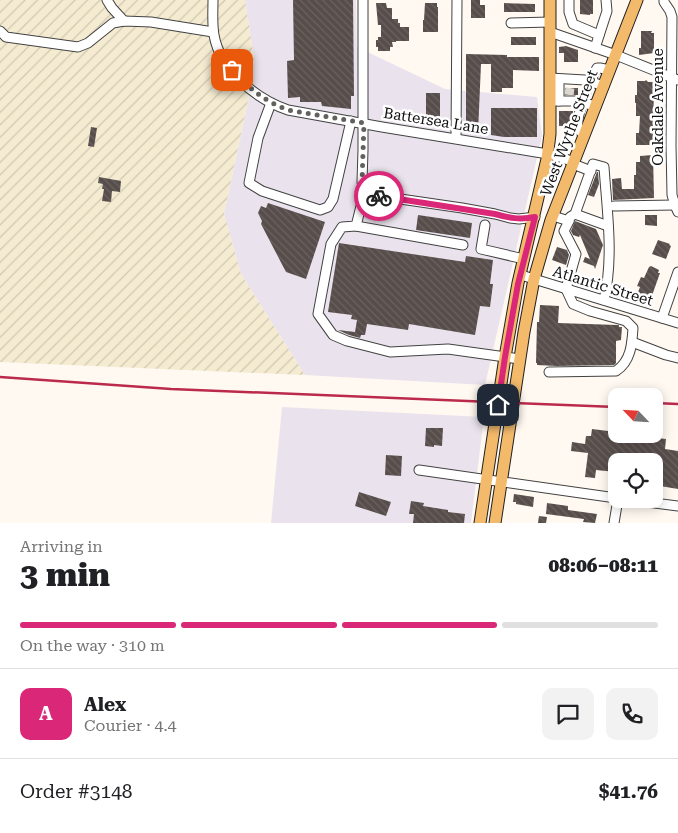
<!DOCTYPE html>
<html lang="en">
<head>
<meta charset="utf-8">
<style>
  :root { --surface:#fff; --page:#f2f2f2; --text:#202124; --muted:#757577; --line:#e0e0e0; --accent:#db2777 }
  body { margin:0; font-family:"Roboto Serif",serif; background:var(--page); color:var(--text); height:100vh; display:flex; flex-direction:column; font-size:19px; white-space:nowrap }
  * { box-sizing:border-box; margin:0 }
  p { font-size:16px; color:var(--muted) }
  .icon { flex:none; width:28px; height:28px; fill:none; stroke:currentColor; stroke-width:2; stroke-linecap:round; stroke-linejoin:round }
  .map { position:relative; height:523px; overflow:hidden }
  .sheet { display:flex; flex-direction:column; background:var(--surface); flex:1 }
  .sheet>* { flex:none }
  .needle { width:32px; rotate:295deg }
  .buttons { position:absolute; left:608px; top:388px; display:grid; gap:10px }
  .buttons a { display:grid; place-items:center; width:55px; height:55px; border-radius:10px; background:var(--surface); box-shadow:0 2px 12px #0003; font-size:25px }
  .pin { position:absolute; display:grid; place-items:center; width:42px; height:42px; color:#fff; margin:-21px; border-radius:10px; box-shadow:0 2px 8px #0006 }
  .courier { position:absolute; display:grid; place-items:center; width:50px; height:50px; margin:-25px; border:4px solid #db2777; border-radius:50%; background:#fff; color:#222; box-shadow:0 1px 6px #0007 }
  .head em { font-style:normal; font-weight:800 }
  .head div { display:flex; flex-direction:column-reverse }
  .head { display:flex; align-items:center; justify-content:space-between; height:85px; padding:0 20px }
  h1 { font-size:32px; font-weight:800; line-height:38px }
  .bar { display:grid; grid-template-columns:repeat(4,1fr); gap:8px 5px; align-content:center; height:60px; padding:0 20px }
  .bar i { height:6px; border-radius:4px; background:var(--line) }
  .bar .selected { background:var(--accent) }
  .bar p { grid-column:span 4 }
  .line { display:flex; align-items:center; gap:12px; padding:0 20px; border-top:1px solid var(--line) }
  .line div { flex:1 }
  .round { display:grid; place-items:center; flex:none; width:52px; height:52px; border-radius:10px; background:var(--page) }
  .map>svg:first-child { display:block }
  .industrial { fill:#eae3ed }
  .farmland { fill:url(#farmland-furrows) }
  .building { fill:url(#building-back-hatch) }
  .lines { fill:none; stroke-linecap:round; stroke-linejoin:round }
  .minor-tunnel { stroke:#dbd6cf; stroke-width:9; stroke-dasharray:9 4.5; stroke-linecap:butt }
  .minor-casing { stroke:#424242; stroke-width:11 }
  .major-casing { stroke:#202020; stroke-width:13 }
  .minor { stroke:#fff; stroke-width:9 }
  .major { stroke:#f4ba6b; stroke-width:11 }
  .rail { stroke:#bb2a4b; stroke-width:2.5 }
  .done { stroke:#63615e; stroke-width:5; stroke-dasharray:0 9 }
  .route { stroke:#db2777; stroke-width:6 }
  .labels { text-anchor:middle; stroke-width:5; stroke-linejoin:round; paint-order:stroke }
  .street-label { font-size:15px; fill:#0f0f0f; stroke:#fff }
</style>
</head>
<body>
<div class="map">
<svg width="678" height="523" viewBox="0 0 678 523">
  <defs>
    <pattern id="farmland-furrows" width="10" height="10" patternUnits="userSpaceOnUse" patternTransform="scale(1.25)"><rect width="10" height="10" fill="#f4ebd1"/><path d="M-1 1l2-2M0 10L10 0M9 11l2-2" fill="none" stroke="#d0c8b2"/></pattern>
    <pattern id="building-back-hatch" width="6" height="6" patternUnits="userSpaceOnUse" patternTransform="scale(1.25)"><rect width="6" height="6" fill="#574e4b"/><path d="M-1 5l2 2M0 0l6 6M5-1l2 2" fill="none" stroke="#6a6361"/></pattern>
  </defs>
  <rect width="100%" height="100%" fill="#fff9f1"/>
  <g class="industrial">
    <polygon points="245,0 356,0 357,47 445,89 537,97 542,136 485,385 305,375 241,274 224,214 248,101 254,58"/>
    <polygon points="282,407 484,417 471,523 271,523"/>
  </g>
  <polygon class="farmland" points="0,0 245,0 254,58 248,101 224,214 241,274 305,375 0,362"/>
  <g class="building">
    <polygon points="293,0 353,0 354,96 351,96 351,109 322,106 321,102 300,102 300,97 288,98 287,61 294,60"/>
    <polygon points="471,0 480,0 480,5 485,5 485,18 471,18"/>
    <polygon points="580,0 593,0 593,14 590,14 590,15 580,14"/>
    <polygon points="376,3 386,3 387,8 392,8 392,19 398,19 398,23 400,23 400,27 409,27 409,41 396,41 396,42 392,42 393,47 390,47 390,51 378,51 378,47 376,47 376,40 378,40 378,37 381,37 381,25 378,25"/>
    <polygon points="425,3 437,3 437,7 438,7 438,32 423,32 423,20 424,20"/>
    <polygon points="504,3 535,4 535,12 504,12"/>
    <polygon points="641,31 652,31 651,33 654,33 654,53 639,55 639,48 641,48"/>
    <rect x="511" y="37" width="25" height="8"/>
    <polygon points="566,46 578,50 578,62 564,62 564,53 559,53 559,47"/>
    <polygon points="466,54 507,55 507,57 539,57 539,71 513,70 513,88 502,88 502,92 491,92 491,64 481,64 478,133 466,131"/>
    <polygon points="646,80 648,82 654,82 653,145 636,145 636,133 639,133 640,116 636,116 636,103 635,103 635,95 637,95 637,81 645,81"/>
    <rect x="565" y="88" width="13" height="7"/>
    <rect x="426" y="93" width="14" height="25"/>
    <polygon points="491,108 537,108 537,137 504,137 491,135"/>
    <polygon points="559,111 573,111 572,121 573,130 567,130 567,126 559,126"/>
    <polygon points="91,127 97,128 94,147 88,146"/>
    <polygon points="653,155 654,198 613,200 612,179 621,178 622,189 634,189 634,175 636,175 636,162 640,162 640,156"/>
    <polygon points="597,172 598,172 599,184 594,197 588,195"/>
    <polygon points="99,177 121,181 120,192 112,191 111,202 102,201 104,189 102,189 103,184 98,183"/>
    <polygon points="268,203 325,222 306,279 286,272 261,224 262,221 258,213 261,206 266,208"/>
    <polygon points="418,215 472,223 470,238 416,230"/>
    <polygon points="645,215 657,215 657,226 645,225"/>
    <polygon points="575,221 596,229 603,245 595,269 594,266 583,262 585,257 590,259 580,235 579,237 573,235 571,231"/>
    <polygon points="658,240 670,244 669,245 671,246 666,259 652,254"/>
    <polygon points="339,243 465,262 466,256 493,260 490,284 493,284 490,307 480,306 475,335 409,324 408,330 367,324 365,335 361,335 360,338 349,335 338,330 355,332 357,320 351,319 352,315 328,312"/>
    <polygon points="557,247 567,250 569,255 566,265 552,260"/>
    <polygon points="651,266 659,270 658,273 660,273 649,304 647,303 646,304 635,300 640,287 637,286 641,277 644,278 649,267"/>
    <polygon points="540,305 559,306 558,323 617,325 619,325 619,327 622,327 621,340 616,341 616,363 614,365 557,366 537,365 537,363 536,363 537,322 539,322"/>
    <polygon points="426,428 443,428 442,446 434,445 434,447 425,446"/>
    <polygon points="592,429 616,432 616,434 626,434 666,439 665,449 678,451 678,489 654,485 654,461 616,461 616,472 596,470 595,478 585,477 588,453 571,451 572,442 585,444 586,436 591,436"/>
    <polygon points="386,455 402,456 401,476 385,475"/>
    <polygon points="359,492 391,502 386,516 355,506"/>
    <polygon points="514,494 534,497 533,507 516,504 516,502 513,502"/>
    <polygon points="411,501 424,503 423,506 448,510 448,512 465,514 464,523 413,523 414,514 409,514"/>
    <polygon points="547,503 568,506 568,510 597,514 595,523 583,522 584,519 546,514"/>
    <polygon points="539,516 547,517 546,523 538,523"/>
  </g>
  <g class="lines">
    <polyline class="minor-tunnel" points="569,95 570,88"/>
    <defs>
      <g id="minor">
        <polyline points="107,0 112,8 124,21"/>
        <path d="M213,0C213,11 212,24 214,35C220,70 256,99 288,110L382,127L548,154L560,157L574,162"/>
        <polyline points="363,0 363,150 362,182 365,190 368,193 373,195 462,208 495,214 510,218 519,219 535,217"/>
        <polyline points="569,0 569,12 573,24 599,35"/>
        <polyline points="664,0 664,2 670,11 672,17 671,145 672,195 675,205 678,212"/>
        <polyline points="511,23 550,22"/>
        <polyline points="0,31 6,37 78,47 88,43 113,23 124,21 151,22 213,32"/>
        <polyline points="550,32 616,55 678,80"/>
        <polyline points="595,48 607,11 606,0"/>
        <polyline points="550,78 585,80 604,86"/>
        <polyline points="550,101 575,101 596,106"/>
        <polyline points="559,101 559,79"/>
        <polyline points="271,103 258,138 249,183 262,191 320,210 328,207 333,199 351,121"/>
        <path d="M584,136C582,133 578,130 578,126C576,115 591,78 597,68H600L610,70"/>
        <polyline points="456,138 457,0"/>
        <polyline points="573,164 591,171"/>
        <polyline points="365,190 356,226 342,227 331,244 318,314 333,335 347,341 390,352 448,349 520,359"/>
        <polyline points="614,206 675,205"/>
        <polyline points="575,214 608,226"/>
        <path d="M553,216L569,221L570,217L575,214L593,164L604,167C607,211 614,257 604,300"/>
        <polyline points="485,225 481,249 524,259"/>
        <polyline points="356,226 463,245"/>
        <polyline points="521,275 678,323"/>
        <polyline points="662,318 678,272"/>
        <polyline points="632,342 666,355 678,358"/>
        <path d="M549,372L616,371C631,361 632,344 633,328L626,321L590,311L573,304L566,289L576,254L564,231L569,221"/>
        <polyline points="419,470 616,498"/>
        <polyline points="623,499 678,506"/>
        <polyline points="614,523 618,499"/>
      </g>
      <g id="major">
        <polyline points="480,523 505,357 518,283 547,159 550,134 550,0"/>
        <polyline points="495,523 524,332 534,279 551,220 637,0"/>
      </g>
    </defs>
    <use href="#minor" class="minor-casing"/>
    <use href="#major" class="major-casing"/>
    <use href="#minor" class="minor"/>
    <use href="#major" class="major"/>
    <g class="rail">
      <polyline points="0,377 171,389 616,407"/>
      <polyline points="654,403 678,404"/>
    </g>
  </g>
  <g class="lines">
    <path class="done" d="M232,70C249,88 264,101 288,110L364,123L362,182C364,192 370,194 379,196"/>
    <path class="route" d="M379,196L495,214C509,218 520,220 535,217L518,284L505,357L498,405"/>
  </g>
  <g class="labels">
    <g class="street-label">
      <text transform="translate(658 107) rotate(-90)" y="5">Oakdale Avenue</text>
      <text transform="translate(436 121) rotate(9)" y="5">Battersea Lane</text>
      <text transform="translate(569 133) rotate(-69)" y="5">West Wythe Street</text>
      <text transform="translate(603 286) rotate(17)" y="5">Atlantic Street</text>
    </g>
  </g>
</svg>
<div class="buttons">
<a><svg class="needle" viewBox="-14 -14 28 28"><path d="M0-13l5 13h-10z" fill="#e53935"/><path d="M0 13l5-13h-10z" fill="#757577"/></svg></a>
<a><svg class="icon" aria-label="locate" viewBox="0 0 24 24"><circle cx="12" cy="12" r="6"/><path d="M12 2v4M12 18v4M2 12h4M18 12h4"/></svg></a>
</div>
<div class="pin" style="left:232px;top:70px;background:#ea580c"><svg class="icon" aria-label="bag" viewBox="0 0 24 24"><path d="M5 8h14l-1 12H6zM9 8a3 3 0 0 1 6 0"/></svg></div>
<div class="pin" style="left:498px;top:405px;background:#1f2937"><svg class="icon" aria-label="home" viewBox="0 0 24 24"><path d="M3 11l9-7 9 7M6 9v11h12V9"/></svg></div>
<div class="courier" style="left:379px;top:196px"><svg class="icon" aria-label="bike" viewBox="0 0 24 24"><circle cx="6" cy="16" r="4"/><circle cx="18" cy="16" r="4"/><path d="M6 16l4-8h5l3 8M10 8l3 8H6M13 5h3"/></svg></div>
</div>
<section class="sheet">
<div class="head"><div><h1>3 min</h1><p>Arriving in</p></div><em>08:06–08:11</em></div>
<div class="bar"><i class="selected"></i><i class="selected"></i><i class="selected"></i><i></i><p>On the way · 310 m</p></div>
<div class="line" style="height:90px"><b class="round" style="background:var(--accent);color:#fff">A</b><div><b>Alex</b><p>Courier · 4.4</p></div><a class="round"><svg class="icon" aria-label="chat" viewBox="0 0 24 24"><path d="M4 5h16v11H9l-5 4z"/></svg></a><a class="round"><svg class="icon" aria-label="phone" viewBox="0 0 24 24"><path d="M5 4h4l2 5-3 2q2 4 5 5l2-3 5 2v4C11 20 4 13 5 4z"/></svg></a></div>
<div class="line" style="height:65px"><div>Order #3148</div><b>$41.76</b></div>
</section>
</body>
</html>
